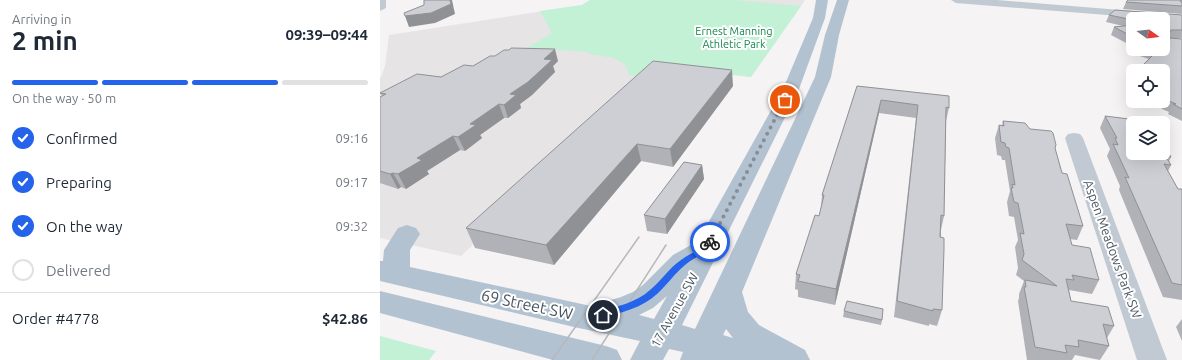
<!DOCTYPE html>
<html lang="en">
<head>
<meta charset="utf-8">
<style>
  :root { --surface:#fff; --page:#f2f2f3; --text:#1f2937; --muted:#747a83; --line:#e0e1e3; --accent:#2563eb }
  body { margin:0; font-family:Ubuntu,sans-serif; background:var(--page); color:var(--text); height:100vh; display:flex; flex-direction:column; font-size:15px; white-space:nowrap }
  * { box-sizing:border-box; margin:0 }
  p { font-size:13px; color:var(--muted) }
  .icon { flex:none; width:22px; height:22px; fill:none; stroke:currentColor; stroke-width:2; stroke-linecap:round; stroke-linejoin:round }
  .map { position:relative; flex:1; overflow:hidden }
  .side { display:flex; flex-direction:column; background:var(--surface); width:380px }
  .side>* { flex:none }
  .needle { width:26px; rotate:105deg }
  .fabs { position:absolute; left:746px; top:12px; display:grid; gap:8px }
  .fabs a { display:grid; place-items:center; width:44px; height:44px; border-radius:6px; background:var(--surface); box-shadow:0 4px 16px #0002; font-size:20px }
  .pin { position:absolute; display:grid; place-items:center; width:34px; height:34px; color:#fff; margin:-17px; border:2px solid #fff; border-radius:50%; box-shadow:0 1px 4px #0007 }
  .courier { position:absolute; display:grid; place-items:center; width:40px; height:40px; margin:-20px; border:3px solid #2563eb; border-radius:50%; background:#fff; color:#222; box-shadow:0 1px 5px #0007 }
  .overview em { font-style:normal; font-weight:700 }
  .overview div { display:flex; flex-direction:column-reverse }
  .overview { display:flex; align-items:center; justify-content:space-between; height:68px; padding:0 12px }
  h1 { font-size:26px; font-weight:700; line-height:30px }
  .bar { display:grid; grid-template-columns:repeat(4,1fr); gap:6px 4px; align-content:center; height:48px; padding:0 12px }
  .bar i { height:5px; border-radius:3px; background:var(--line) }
  .bar .on { background:var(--accent) }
  .bar p { grid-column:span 4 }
  .line { display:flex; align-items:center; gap:10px; padding:0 12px; border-top:1px solid var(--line) }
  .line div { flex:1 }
  ol { padding:0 12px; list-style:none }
  li { display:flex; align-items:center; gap:12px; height:44px }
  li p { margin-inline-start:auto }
  li .icon { padding:4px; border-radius:50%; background:var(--accent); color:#fff; stroke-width:4 }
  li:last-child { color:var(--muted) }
  li i { width:22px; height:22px; border:2px solid var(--line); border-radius:50% }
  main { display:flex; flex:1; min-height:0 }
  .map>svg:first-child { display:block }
  .education { fill:#e6e4e5 }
  .green { fill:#c3f1d5 }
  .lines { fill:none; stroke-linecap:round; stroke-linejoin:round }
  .minor { fill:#c1cad2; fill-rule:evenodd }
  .major { fill:#b3c2d1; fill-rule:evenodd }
  .tram { stroke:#b5b8bd; stroke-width:1.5 }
  .wall { fill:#b0b2b7; fill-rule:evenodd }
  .shaded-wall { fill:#909195 }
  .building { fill:#cdcfd5; stroke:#909195 }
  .route { fill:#2563eb }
  .done { stroke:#868d94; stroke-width:4; stroke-dasharray:0 7.2 }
  .labels { text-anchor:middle; stroke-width:4; stroke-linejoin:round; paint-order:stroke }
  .far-park-label { font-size:11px; fill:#17864f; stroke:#fff }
  .street-label { font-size:13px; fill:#4a5661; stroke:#fff }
  .near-street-label { font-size:16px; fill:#4a5661; stroke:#fff }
</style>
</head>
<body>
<main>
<section class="side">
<div class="overview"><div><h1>2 min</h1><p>Arriving in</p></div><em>09:39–09:44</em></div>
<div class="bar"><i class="on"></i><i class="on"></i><i class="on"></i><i></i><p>On the way · 50 m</p></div>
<ol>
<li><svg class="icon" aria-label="check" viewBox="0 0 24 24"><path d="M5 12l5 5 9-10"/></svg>Confirmed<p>09:16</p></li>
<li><svg class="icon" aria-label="check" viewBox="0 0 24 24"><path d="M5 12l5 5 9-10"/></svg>Preparing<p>09:17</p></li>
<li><svg class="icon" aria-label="check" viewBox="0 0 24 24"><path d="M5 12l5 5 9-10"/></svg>On the way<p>09:32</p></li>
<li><i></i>Delivered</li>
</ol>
<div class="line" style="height:52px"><div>Order #4778</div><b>$42.86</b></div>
</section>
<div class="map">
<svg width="802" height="360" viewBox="0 0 802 360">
  <rect width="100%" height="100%" fill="#f5f3f3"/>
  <polygon class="education" points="210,0 425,0 371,77 283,67 81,256 0,238 0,79 5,66 9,35 202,5"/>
  <g class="green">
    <path d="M210,0H355L421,6L371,77L283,67L271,78L248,75C250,57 221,56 209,54L208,52C187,50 167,50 147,48L172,33L160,11L202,5Z"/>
    <polygon points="0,336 56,351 49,360 0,360"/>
  </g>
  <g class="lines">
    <g class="minor">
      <polygon points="0,0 6,0 6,8 0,11"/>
      <polygon points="571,0 617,0 802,15 802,21 576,3"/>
      <polygon points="694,133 700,134 703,138 787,360 757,360 685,138 688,134"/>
    </g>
    <g class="major">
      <path d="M436,0H448L445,18L419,89L302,325L315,329L435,77L445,35L457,0H469L459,35L451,77L362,292L368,312L379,325L425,350L430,360H300L303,352L289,349L283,360H250L260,341L194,327L0,281V261H3L4,250L18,228L27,225L36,228L40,234L30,250V267L211,306L241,297L253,292L263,285L293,255L318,241L403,89L433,18ZM287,296L274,319L259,315L273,308ZM346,329L353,338L343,335Z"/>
      <polygon points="0,291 226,346 237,350 242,360 173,360 0,313"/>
    </g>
    <g class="tram">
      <polyline points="172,360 259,237"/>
      <polyline points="212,360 286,245"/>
    </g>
  </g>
  <g class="wall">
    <polygon points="802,0 802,14 743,9 746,2"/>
    <path d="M729,15H802V38H790L802,39V121L788,114L789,112L782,109L778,101H783V71H761L763,65L769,59L748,52L750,45L731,35L734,27L743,26L726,22ZM753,19H783V49H753Z"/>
    <polygon points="115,56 178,61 173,66 175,72 152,95 140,104 141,108 128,118 124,118 100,135 102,138 85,151 80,150 47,171 49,174 26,189 21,187 18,189 0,183 0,97 2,96 0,93 61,77 93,66"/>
    <polygon points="353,86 293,167 261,161 174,265 95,248 86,228"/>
    <polygon points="477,86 569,108 566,121 564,216 561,230 562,310 557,326 549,324 549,326 514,317 536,118 499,113 455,305 418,297 418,290 415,289 416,274 439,216 441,207 442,195"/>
    <polygon points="725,116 753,123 791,157 789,161 791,165 788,171 798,189 802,189 802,300 783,297 739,190 740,186 727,156 730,149 720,128"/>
    <polygon points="623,121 650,129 675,148 682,173 703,226 697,240 690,239 692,245 719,280 712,294 689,290 691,301 734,326 727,338 729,346 720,360 695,355 692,360 647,360 638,301 639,298 639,294 644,281 636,275 638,268 635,247 638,240 634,217 629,216 627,202 630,191 625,160 622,160 621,156 617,155 615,138 619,125 622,126"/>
    <polygon points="322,165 324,179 287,234 267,231 264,215"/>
    <polygon points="464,311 502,320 501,325 463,317"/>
    <polygon points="802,319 802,341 796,327"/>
  </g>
  <g class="shaded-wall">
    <polygon points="70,0 72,0 75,14 55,23 29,27 25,16"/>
    <polygon points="175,49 178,61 173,66 175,72 152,95 140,104 141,108 128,118 124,105 130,94 164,59"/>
    <polygon points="352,70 353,86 293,167 290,149"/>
    <polygon points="501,100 499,113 455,305 456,289"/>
    <polygon points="119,104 124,118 100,135 102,138 85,151 78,137 90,124"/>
    <polygon points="73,136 80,150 47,171 49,174 26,189 18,174 37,158"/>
    <polygon points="257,144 261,161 174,265 166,245"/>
    <polygon points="322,165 324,179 287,234 285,219"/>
    <polygon points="13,173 21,187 18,189 10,174"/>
  </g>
  <g class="building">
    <polygon points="44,0 70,0 71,4 51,13 25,16 24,13 44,5"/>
    <polygon points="748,0 802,0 802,1 800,1 802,3 802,6 746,2"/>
    <polygon points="735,10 802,15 802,30 791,30 789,34 790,38 802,39 802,109 793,104 796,104 787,100 783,93 783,71 776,71 779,69 763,65 776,52 767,49 783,49 783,19 753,19 753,20 729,15"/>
    <polygon points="753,25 753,37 734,27"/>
    <polygon points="131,48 175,49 164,59 172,60 148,82 130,94 136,95 124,105 119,104 90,124 96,125 78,137 73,136 37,158 42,160 18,174 13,173 10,174 0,171 0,97 6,94 0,93 37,74 61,77 84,65 93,66 110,56 115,56 124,50 129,50"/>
    <polygon points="273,61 352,70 290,149 257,144 166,245 86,228"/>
    <polygon points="477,86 569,96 569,108 566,107 564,216 561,215 560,237 564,238 564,249 562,310 553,309 553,311 517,301 538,105 501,100 456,289 418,281 420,275 416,274 435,215 439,216 444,195 442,195"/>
    <polygon points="725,116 781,123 753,123 753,153 783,153 783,144 791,157 786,157 791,165 784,164 798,189 802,189 802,285 792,283 745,177 749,178 733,144 738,145 735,138 737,138"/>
    <polygon points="623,121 645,123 650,129 671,131 673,133 676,145 675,148 682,173 687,174 703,226 686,224 692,245 710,248 719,280 692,275 694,280 686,279 691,301 728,307 734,326 723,324 729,346 698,340 699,347 685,345 687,353 655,347 644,287 646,287 645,280 677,286 642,260 644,254 640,233 644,234 638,203 634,202 631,188 633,188 632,184 635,185 629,148 626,147 625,143 621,142 619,125 624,126"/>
    <polygon points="304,162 322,165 285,219 264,215"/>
    <polygon points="467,301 503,309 502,320 464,311"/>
  </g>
  <path class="route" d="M330,239L334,242C328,254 315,256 305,265C295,273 287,285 277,294C262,308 242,312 223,318L220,317L219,315L220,312C237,306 256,303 270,290C281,281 289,268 301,260C310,253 322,250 328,240Z"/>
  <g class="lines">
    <polyline class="done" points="330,242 405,100"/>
  </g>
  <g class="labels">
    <g class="far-park-label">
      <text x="354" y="35">Ernest Manning<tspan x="354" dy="13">Athletic Park</tspan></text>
    </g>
    <g class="street-label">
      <text transform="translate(733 249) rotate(70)" y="5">Aspen Meadows Park SW</text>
      <text transform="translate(294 310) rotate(-61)" y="5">17 Avenue SW</text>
    </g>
    <g class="near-street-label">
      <text transform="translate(147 304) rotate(12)" y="6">69 Street SW</text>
    </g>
  </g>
</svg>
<div class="fabs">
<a><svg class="needle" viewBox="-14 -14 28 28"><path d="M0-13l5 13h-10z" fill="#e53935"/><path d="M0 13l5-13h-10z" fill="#747a83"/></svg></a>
<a><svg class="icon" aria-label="locate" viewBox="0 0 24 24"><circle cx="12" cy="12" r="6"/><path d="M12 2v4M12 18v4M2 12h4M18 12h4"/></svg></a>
<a><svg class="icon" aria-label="layers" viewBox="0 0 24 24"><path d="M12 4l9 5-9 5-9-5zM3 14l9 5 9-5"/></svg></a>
</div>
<div class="pin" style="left:405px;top:100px;background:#ea580c"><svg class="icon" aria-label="bag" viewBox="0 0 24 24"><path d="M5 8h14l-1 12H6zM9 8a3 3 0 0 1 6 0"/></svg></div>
<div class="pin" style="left:223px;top:315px;background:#1f2937"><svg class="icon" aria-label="home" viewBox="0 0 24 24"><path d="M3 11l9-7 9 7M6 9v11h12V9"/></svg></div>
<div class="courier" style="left:330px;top:242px"><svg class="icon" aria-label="bike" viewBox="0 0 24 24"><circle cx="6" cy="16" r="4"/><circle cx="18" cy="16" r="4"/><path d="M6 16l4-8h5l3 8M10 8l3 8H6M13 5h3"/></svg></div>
</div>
</main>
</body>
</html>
